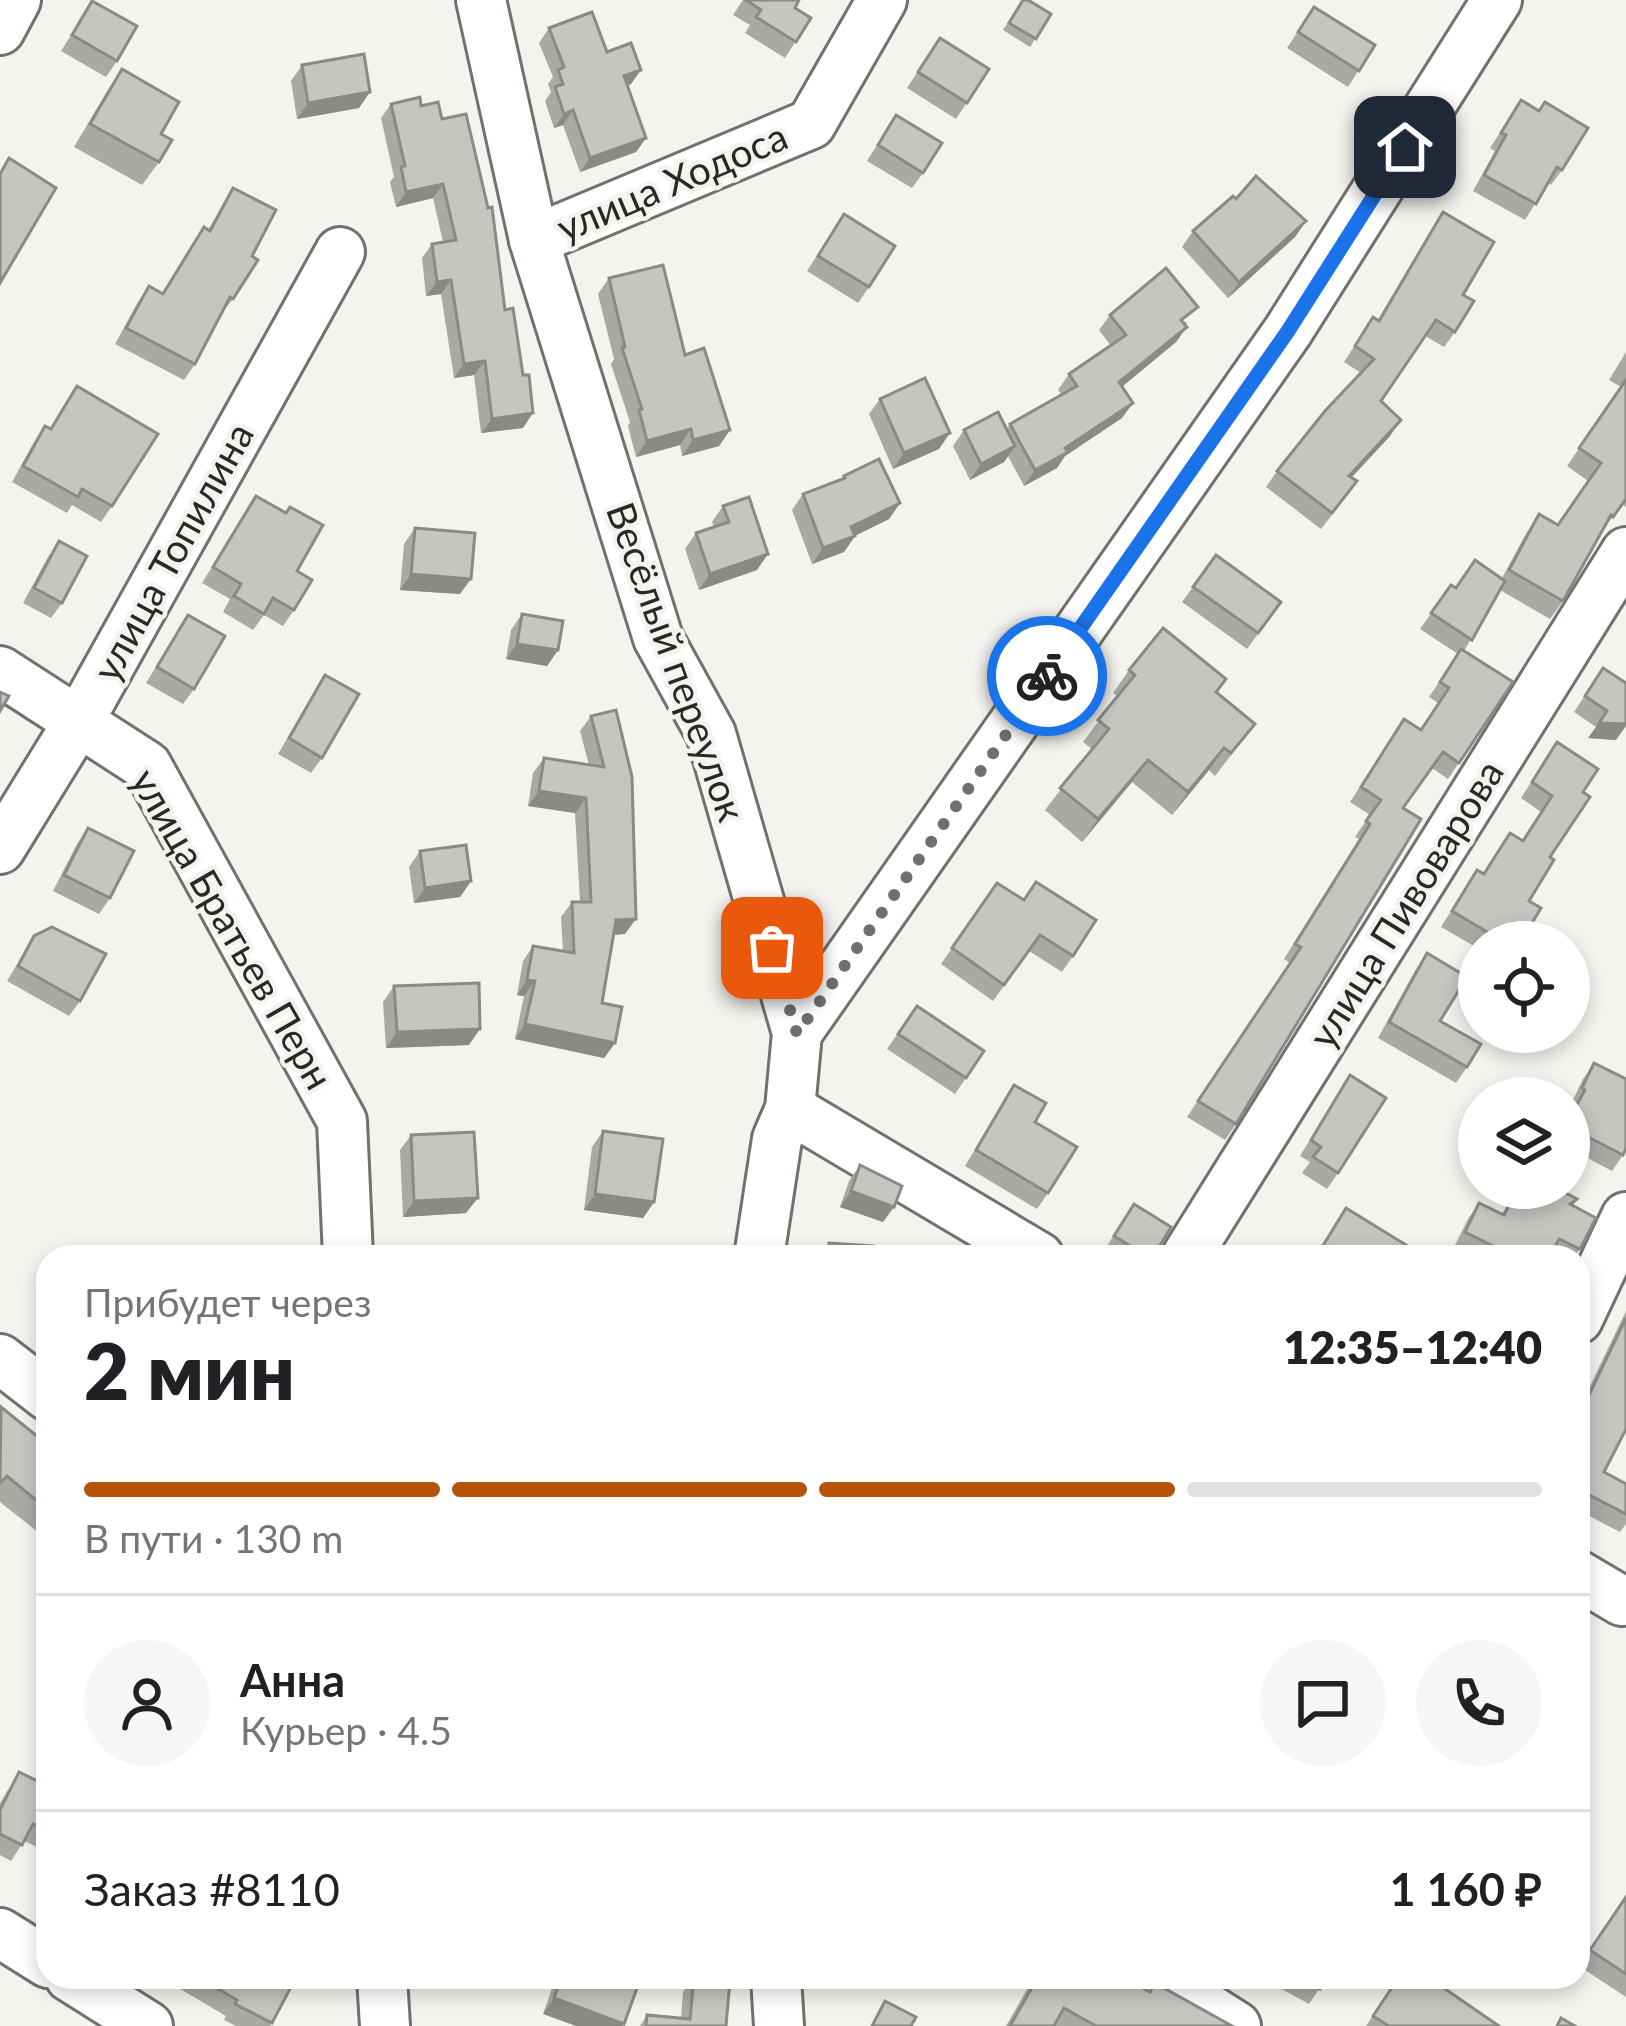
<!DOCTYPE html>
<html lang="ru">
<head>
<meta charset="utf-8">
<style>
  :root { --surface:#fff; --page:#f6f6f6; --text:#202124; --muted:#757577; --line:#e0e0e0; --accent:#b45309 }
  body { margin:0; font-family:Lato,sans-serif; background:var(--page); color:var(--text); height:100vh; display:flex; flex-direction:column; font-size:45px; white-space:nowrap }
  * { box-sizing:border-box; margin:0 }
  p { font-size:39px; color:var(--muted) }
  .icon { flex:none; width:66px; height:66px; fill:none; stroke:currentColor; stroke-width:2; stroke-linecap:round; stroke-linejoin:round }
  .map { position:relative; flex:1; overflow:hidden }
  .details { position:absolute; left:36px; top:1245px; width:1554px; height:744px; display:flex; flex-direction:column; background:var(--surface); border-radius:36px; box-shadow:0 6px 18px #0003 }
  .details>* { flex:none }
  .controls { position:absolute; left:1458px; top:921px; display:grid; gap:24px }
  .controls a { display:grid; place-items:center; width:132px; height:132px; border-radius:50%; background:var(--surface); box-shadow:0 6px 18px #0003; font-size:60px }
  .pin { position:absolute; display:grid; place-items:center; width:102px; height:102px; color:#fff; margin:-51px; border-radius:24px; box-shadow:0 6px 18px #0006 }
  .courier { position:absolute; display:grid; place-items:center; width:120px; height:120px; margin:-60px; border:9px solid #1a73e8; border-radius:50%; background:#fff; color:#222; box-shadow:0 3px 15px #0007 }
  .head em { font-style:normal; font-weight:800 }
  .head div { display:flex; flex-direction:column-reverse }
  .head { display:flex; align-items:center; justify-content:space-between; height:204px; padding:0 48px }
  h1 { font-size:78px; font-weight:800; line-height:90px }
  .bar { display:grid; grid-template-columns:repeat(4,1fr); gap:18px 12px; align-content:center; height:144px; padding:0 48px }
  .bar i { height:15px; border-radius:9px; background:var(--line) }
  .bar .selected { background:var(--accent) }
  .bar p { grid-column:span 4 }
  .line { display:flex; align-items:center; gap:30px; padding:0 48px; border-top:3px solid var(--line) }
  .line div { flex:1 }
  .round { display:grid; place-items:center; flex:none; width:126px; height:126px; border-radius:63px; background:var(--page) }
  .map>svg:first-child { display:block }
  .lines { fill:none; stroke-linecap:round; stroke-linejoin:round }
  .minor-casing { stroke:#72716d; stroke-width:54 }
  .minor { stroke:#fff; stroke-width:48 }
  .wall { fill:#aba9a6 }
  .shaded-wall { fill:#8b8a87 }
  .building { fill:#c7c5c1; stroke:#8b8a87; stroke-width:3 }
  .done { stroke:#6f6f6c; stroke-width:12; stroke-dasharray:0 21.6 }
  .route { stroke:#1a73e8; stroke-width:15 }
  .labels { text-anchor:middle; stroke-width:9; stroke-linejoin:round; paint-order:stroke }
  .street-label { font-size:39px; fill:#282826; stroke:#f4f3ef }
</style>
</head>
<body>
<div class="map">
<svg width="1626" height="2026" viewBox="0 0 1626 2026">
  <rect width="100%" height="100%" fill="#f4f3ef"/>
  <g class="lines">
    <defs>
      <g id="minor">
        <polyline points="481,0 534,240 658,638 711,734 797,1033 790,1109 777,1139 759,1257"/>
        <polyline points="0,30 16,0"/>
        <polyline points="534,240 811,124 882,0"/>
        <polyline points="0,671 147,766 342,1121 348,1257"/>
        <polyline points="0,849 80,719 340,252"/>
        <polyline points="797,1033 1288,331 1497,0"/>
        <polyline points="790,1109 1039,1257"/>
        <polyline points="1186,1257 1626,552"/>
        <polyline points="1578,1319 1626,1217"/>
        <polyline points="0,1359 48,1396"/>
        <polyline points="1578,1575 1622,1601"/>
        <polyline points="0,1933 48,1963"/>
        <polyline points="70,1977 148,2026"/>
        <polyline points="382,1977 385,2026"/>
        <polyline points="776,1977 779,2026"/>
        <polyline points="1159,1977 1236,2026"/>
      </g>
    </defs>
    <use href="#minor" class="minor-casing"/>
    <use href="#minor" class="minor"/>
  </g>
  <g class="wall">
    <polygon points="743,0 799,0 795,8 811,18 785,58 745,33 750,25 733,15"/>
    <polygon points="1022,0 1051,14 1030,47 1003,30"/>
    <polygon points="92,1 117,61 106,77 61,51"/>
    <polygon points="1314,7 1375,45 1348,87 1287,48"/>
    <polygon points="549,28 607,52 631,84 627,86 646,138 636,152 580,172 563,125 554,128 545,101 551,92 548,84 553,77 539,43"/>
    <polygon points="940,38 989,69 956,119 907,88"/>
    <polygon points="302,65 359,108 297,119 291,81"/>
    <polygon points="122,69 161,134 159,162 142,185 74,147 106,93"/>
    <polygon points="1521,100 1562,170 1551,185 1548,183 1525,220 1473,191 1495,151 1490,148"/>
    <polygon points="391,104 421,106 442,119 505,310 523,428 481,433 474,375 454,378 441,294 426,296 422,258 432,244 443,242 433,198 396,207 390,182 394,177 381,118"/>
    <polygon points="896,115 923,173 912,188 867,161"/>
    <polygon points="233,188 252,256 233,299 221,314 195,364 184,380 115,344 138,302 149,286 162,293 193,243 204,227 208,230"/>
    <polygon points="1236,199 1306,221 1295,237 1228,298 1182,247 1193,231"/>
    <polygon points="1443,212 1463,295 1455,332 1444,347 1425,336 1381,401 1390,436 1352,477 1346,497 1321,529 1266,487 1277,471 1361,373 1344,362 1373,317 1378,320"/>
    <polygon points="844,214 869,287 858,303 807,271"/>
    <polygon points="609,278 685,355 730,430 719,446 682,456 680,445 636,457 628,426 630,422 611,364 614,359 598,294"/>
    <polygon points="1110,315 1187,322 1176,342 1122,387 1122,418 1065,456 1057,468 1024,486 1008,456 1004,462 970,480 953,446 964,430 1007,429 1010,424 1062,395 1058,390 1069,374 1111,346 1099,330"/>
    <polygon points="1626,352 1626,507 1622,504 1600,534 1563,601 1550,619 1500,590 1464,651 1513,682 1448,779 1432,768 1404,808 1236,1124 1225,1140 1187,1117 1290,963 1284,959 1359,839 1355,837 1370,815 1350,802 1393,735 1421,730 1438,703 1429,697 1458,654 1420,629 1451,585 1456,588 1502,578 1527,532 1539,514 1558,525 1588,481 1567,466 1621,387 1609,380"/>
    <polygon points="77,386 112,506 101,522 72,505 67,513 12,482 34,442 45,426 50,429"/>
    <polygon points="880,399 939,449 893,469 869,414"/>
    <polygon points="844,476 900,503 889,519 855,536 844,552 812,564 792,510 803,494 841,480"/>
    <polygon points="256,496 297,571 294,610 283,626 264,615 253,630 223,612 230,599 202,583"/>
    <polygon points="723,506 757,570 699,590 685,549 696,533 714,527 712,522"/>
    <polygon points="415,528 460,594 400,590 404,544"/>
    <polygon points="59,541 62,603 51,618 23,603 48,557"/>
    <polygon points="1216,555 1281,602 1247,649 1182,602"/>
    <polygon points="522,614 558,650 547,666 506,659 511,630"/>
    <polygon points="188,615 194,689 183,704 146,683"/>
    <polygon points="1603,668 1616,740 1588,738 1596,727 1574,712"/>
    <polygon points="1129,670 1216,693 1255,724 1215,776 1209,770 1172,815 1132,782 1082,842 1045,810 1092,749 1083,742 1117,696 1113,693"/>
    <polygon points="325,675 322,758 311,773 278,754"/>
    <polygon points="616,710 625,934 614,935 602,1003 615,1043 604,1058 515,1039 524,996 517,995 523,961 533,946 563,951 561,917 572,902 580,902 575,813 528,806 533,773 544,758 589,765 580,731 591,716"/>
    <polygon points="1557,742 1583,792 1529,901 1541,908 1520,942 1479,942 1479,949 1441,927 1477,870 1483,874 1510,833 1522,841 1541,812 1521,798"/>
    <polygon points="88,828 110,898 99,914 53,891 77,844"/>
    <polygon points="420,851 471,881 460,897 414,903 409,867"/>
    <polygon points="1036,882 1073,956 1062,972 1029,951 993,1001 941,964 997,883 1024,900"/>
    <polygon points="34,936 80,1001 69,1016 7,981"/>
    <polygon points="1427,953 1440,1021 1467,1067 1456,1083 1378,1038 1416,969"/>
    <polygon points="394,986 469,1045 386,1048 383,1002"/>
    <polygon points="917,1006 984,1051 955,1094 887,1049"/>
    <polygon points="1594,1063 1623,1155 1612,1171 1569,1148 1569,1114 1574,1105 1571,1104 1583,1079"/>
    <polygon points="1350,1075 1338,1173 1327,1189 1302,1173 1310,1162 1300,1156"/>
    <polygon points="1014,1085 1035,1122 1048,1193 1037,1209 965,1166"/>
    <polygon points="603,1131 654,1202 643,1218 584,1210 592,1147"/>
    <polygon points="411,1135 466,1213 403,1217 400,1150"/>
    <polygon points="860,1165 883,1222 840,1207 849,1181"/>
    <polygon points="1517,1188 1532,1188 1538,1191 1540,1188 1556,1188 1577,1199 1573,1206 1580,1249 1574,1257 1473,1257 1454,1247 1468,1219 1479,1203 1502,1214"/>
    <polygon points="1134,1204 1153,1257 1111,1257 1103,1252"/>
    <polygon points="829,1243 873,1257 819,1257"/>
    <polygon points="1626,1311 1626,1431 1604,1472 1626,1484 1626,1524 1620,1532 1578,1510 1578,1411"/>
    <polygon points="0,1409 48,1445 48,1540 0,1502"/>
    <polygon points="19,1772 48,1786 48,1852 24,1841 11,1861 0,1855 0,1803"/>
    <polygon points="1626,1897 1626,1997 1579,1966"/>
    <polygon points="167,1977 272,1977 272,2023 270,2026 236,2026 224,2020 226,2016 165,1980"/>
    <polygon points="556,1977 641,1977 543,2014"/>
    <polygon points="693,1977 726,2026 640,2026 647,2015 681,2018 683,1992"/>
    <polygon points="1034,1977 1123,1977 1149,1992 1155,1983 1232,2026 1006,2026"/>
    <polygon points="1281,1977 1327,1977 1309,2004 1276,1986"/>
    <polygon points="1398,1977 1435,1982 1499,2026 1366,2026"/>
  </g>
  <g class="shaded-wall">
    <polygon points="641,70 631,84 614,91 624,76"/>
    <polygon points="370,92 359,108 297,119 308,103"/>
    <polygon points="573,110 563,125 554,128 564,114"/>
    <polygon points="646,138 636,152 580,172 590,158"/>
    <polygon points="443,184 433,198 396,207 406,192"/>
    <polygon points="1306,221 1295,237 1228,298 1239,282"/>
    <polygon points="451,280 441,294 426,296 437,282"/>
    <polygon points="1187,327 1176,342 1108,398 1119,382"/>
    <polygon points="485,361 474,375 454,378 464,364"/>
    <polygon points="1133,403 1122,418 1065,456 1057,468 1024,486 1035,470 1065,448"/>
    <polygon points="533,413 523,428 481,433 492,419"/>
    <polygon points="1401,420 1390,436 1338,492 1349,476"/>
    <polygon points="691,429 680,445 636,457 647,441"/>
    <polygon points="730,430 719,446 682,456 693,440"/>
    <polygon points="950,433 939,449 893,469 904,453"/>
    <polygon points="1015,446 1004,462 970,480 981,464"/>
    <polygon points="900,503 889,519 848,539 855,536 844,552 812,564 823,548 851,527"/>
    <polygon points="768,554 757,570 699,590 710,574"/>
    <polygon points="411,574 471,579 460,594 400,590"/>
    <polygon points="517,644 558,650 547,666 506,659"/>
    <polygon points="1599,723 1626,724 1626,726 1616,740 1588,738"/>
    <polygon points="1224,748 1209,770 1172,815 1188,792"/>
    <polygon points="1148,760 1132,782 1082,842 1098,819"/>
    <polygon points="539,791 586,798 575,813 528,806"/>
    <polygon points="471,881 460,897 414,903 425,888"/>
    <polygon points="636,919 625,934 606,935 616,920"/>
    <polygon points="527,980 535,981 524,996 517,995"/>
    <polygon points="525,1024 615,1043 604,1058 515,1039"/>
    <polygon points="480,1029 469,1045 386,1048 397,1032"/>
    <polygon points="851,1191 894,1207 883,1222 840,1207"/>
    <polygon points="595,1194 654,1202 643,1218 584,1210"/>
    <polygon points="478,1198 466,1213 403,1217 414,1201"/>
    <polygon points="651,1977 691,1977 686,1984"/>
    <polygon points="554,1998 624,2024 622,2026 576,2026 543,2014"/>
  </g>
  <g class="building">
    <polygon points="746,0 799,0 795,8 811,18 796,42 756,17 761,10"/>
    <polygon points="1023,0 1028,0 1051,14 1036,39 1009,23"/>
    <polygon points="92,1 137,26 117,61 72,35"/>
    <polygon points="1314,7 1375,45 1359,71 1298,32"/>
    <polygon points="592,12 607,52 631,43 641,70 624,76 646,138 590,158 573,110 564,114 555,87 563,84 558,70 564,67 549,28"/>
    <polygon points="940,38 989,69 967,103 918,72"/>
    <polygon points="364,54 370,92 308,103 302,65"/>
    <polygon points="122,69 179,102 161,134 172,140 159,162 90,124"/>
    <polygon points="420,97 421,106 438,102 442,119 466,114 488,208 492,207 505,310 513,308 523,375 529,375 533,413 492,419 485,361 464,364 451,280 437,282 432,244 456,240 443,184 406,192 401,167 405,166 391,104"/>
    <polygon points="1521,100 1539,111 1545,102 1588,128 1562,170 1557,167 1536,204 1484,175 1506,135 1501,133"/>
    <polygon points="896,115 942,143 923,173 878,145"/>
    <polygon points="9,158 56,188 0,283 0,174"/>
    <polygon points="1256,176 1306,221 1239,282 1193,231 1233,196 1236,199"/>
    <polygon points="233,188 276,210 252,256 258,260 233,299 230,297 195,364 126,328 149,286 163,294 204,227 210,231"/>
    <polygon points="1443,212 1494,242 1463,295 1474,301 1455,332 1436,320 1381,401 1401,420 1349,476 1357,481 1332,513 1277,471 1325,411 1374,359 1355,346 1373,317 1379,321"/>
    <polygon points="844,214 895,246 869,287 818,256"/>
    <polygon points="663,265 685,355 704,348 730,430 693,440 691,429 647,441 639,410 642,409 622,348 625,347 609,278"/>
    <polygon points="1166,268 1198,307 1181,320 1187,327 1119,382 1133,403 1065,448 1068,452 1035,470 1010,424 1077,386 1069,374 1126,335 1110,315"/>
    <polygon points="925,378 950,433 904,453 880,399"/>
    <polygon points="1626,380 1626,499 1613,517 1611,515 1563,601 1509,570 1539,514 1558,525 1601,463 1579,448"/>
    <polygon points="77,386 158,434 112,506 82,489 78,497 23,466 45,426 51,429"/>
    <polygon points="998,412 1015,446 981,464 964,430"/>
    <polygon points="879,459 900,503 851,527 855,536 823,548 803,494 845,478 844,476"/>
    <polygon points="256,496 286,513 290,507 323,525 297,571 312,580 294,610 273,598 264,614 234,596 241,584 213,567"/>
    <polygon points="749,497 768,554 710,574 696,533 729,522 723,506"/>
    <polygon points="415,528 475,533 471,579 411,574"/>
    <polygon points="59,541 87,556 62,603 34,588"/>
    <polygon points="1216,555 1281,602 1258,633 1193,587"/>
    <polygon points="1475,560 1505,581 1472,640 1431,613 1451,585 1456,588"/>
    <polygon points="522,614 563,621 558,650 517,644"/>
    <polygon points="188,615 225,636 194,689 157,667"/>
    <polygon points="1163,628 1226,679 1216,692 1255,724 1231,753 1224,748 1188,792 1148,760 1098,819 1060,788 1109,729 1098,720 1135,675 1129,670"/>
    <polygon points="1461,649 1513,682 1459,763 1443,752 1403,808 1421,819 1236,1124 1198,1101 1301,947 1295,944 1370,824 1366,821 1381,800 1361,787 1404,719 1421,730 1449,688 1440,682"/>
    <polygon points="1603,668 1626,683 1626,724 1599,723 1607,711 1585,696"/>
    <polygon points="325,675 359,694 322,758 289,738"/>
    <polygon points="0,692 9,696 0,711"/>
    <polygon points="616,710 632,777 636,919 616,920 602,1003 622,1007 615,1043 525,1024 535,981 527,980 533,946 574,953 572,902 591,902 586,798 539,791 544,758 604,767 591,716"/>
    <polygon points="1557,742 1598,769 1583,792 1590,797 1550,857 1554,860 1529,901 1541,908 1521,941 1499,927 1494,936 1452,911 1477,870 1484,874 1510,833 1523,841 1552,796 1532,782"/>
    <polygon points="88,828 134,851 110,898 64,875"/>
    <polygon points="466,845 471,881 425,888 420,851"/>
    <polygon points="1036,882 1096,920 1073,956 1040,935 1004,985 952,948 997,883 1024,900"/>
    <polygon points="52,927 106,954 80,1001 18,966 34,936"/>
    <polygon points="1427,953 1467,977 1440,1021 1481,1044 1467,1067 1389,1022"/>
    <polygon points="479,983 480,1029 397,1032 394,986"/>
    <polygon points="917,1006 984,1051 966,1078 898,1034"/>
    <polygon points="1594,1063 1626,1079 1626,1148 1623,1155 1569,1127 1569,1119 1585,1090 1582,1088"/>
    <polygon points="1350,1075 1386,1098 1338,1173 1313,1157 1321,1147 1311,1140"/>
    <polygon points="1014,1085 1046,1103 1035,1122 1077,1147 1048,1193 976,1150"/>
    <polygon points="603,1131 663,1139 654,1202 595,1194"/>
    <polygon points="474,1132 478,1198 414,1201 411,1135"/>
    <polygon points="860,1165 902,1186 894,1207 851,1191"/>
    <polygon points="1518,1188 1532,1188 1540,1192 1542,1188 1556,1188 1577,1199 1570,1204 1596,1218 1580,1249 1559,1239 1549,1257 1515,1257 1465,1232 1479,1203 1504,1215"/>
    <polygon points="1134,1204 1171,1227 1153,1257 1148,1257 1114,1236"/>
    <polygon points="1346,1208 1406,1245 1399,1257 1316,1257"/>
    <polygon points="829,1243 873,1246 873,1257 828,1257"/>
    <polygon points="475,1249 476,1257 414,1257"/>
    <polygon points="1626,1318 1626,1429 1604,1472 1626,1484 1626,1514 1578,1489 1578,1418"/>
    <polygon points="1,1407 48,1445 48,1510 7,1476 0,1483"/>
    <polygon points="19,1772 48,1786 48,1831 33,1824 22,1845 0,1834 0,1810"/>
    <polygon points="1626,1897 1626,1974 1590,1950"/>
    <polygon points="198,1977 272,1977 291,1987 272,2023 235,2004 237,2000"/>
    <polygon points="562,1977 641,1977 624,2024 554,1998"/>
    <polygon points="694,1977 730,1980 726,2026 646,2026 647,2015 690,2019"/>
    <polygon points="1038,1977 1123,1977 1150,1992 1155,1983 1232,2026 1096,2026 1064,2008 1054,2026 1010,2026"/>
    <polygon points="1300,1977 1327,1977 1320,1989"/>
    <polygon points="1399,1977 1438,1977 1435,1982 1499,2026 1389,2026 1373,2016"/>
    <polygon points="885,2001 916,2017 911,2026 872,2026"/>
    <polygon points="1561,2018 1575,2026 1557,2026"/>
  </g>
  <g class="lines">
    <polyline class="done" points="772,948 797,1034 1047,676"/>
    <polyline class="route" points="1047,676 1288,331 1405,147"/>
  </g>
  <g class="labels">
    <g class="street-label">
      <text transform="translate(672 182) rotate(-23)" y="14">улица Ходоса</text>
      <text transform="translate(173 552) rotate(-61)" y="14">улица Топилина</text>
      <text transform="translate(676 662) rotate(70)" y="14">Весёлый переулок</text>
      <text transform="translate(1406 904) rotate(-58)" y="14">улица Пивоварова</text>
      <text transform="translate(232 929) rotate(60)" y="14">улица Братьев Перн</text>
    </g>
  </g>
</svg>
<div class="controls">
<a><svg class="icon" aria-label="locate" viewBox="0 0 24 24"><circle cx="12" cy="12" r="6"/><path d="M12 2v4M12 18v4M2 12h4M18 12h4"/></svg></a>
<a><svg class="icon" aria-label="layers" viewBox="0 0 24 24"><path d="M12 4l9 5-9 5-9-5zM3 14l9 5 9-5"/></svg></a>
</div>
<div class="pin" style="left:772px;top:948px;background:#ea580c"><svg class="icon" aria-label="bag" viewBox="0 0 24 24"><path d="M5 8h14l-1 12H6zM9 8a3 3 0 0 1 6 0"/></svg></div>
<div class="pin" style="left:1405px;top:147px;background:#1f2937"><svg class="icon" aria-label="home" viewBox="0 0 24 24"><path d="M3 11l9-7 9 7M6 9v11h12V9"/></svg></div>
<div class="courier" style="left:1047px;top:676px"><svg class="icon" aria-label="bike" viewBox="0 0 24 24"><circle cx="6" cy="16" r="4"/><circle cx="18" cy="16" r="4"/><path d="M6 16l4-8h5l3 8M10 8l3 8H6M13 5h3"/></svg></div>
<section class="details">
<div class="head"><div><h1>2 мин</h1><p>Прибудет через</p></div><em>12:35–12:40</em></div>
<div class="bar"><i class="selected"></i><i class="selected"></i><i class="selected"></i><i></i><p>В пути · 130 m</p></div>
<div class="line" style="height:216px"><a class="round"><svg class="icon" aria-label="person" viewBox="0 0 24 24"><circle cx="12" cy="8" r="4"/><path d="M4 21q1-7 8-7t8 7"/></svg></a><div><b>Анна</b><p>Курьер · 4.5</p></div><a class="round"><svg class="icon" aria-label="chat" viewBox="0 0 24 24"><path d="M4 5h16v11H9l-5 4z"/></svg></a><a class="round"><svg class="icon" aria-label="phone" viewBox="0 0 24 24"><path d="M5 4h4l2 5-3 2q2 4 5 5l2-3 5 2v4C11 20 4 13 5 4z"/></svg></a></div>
<div class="line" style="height:156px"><div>Заказ #8110</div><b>1 160 ₽</b></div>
</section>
</div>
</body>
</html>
